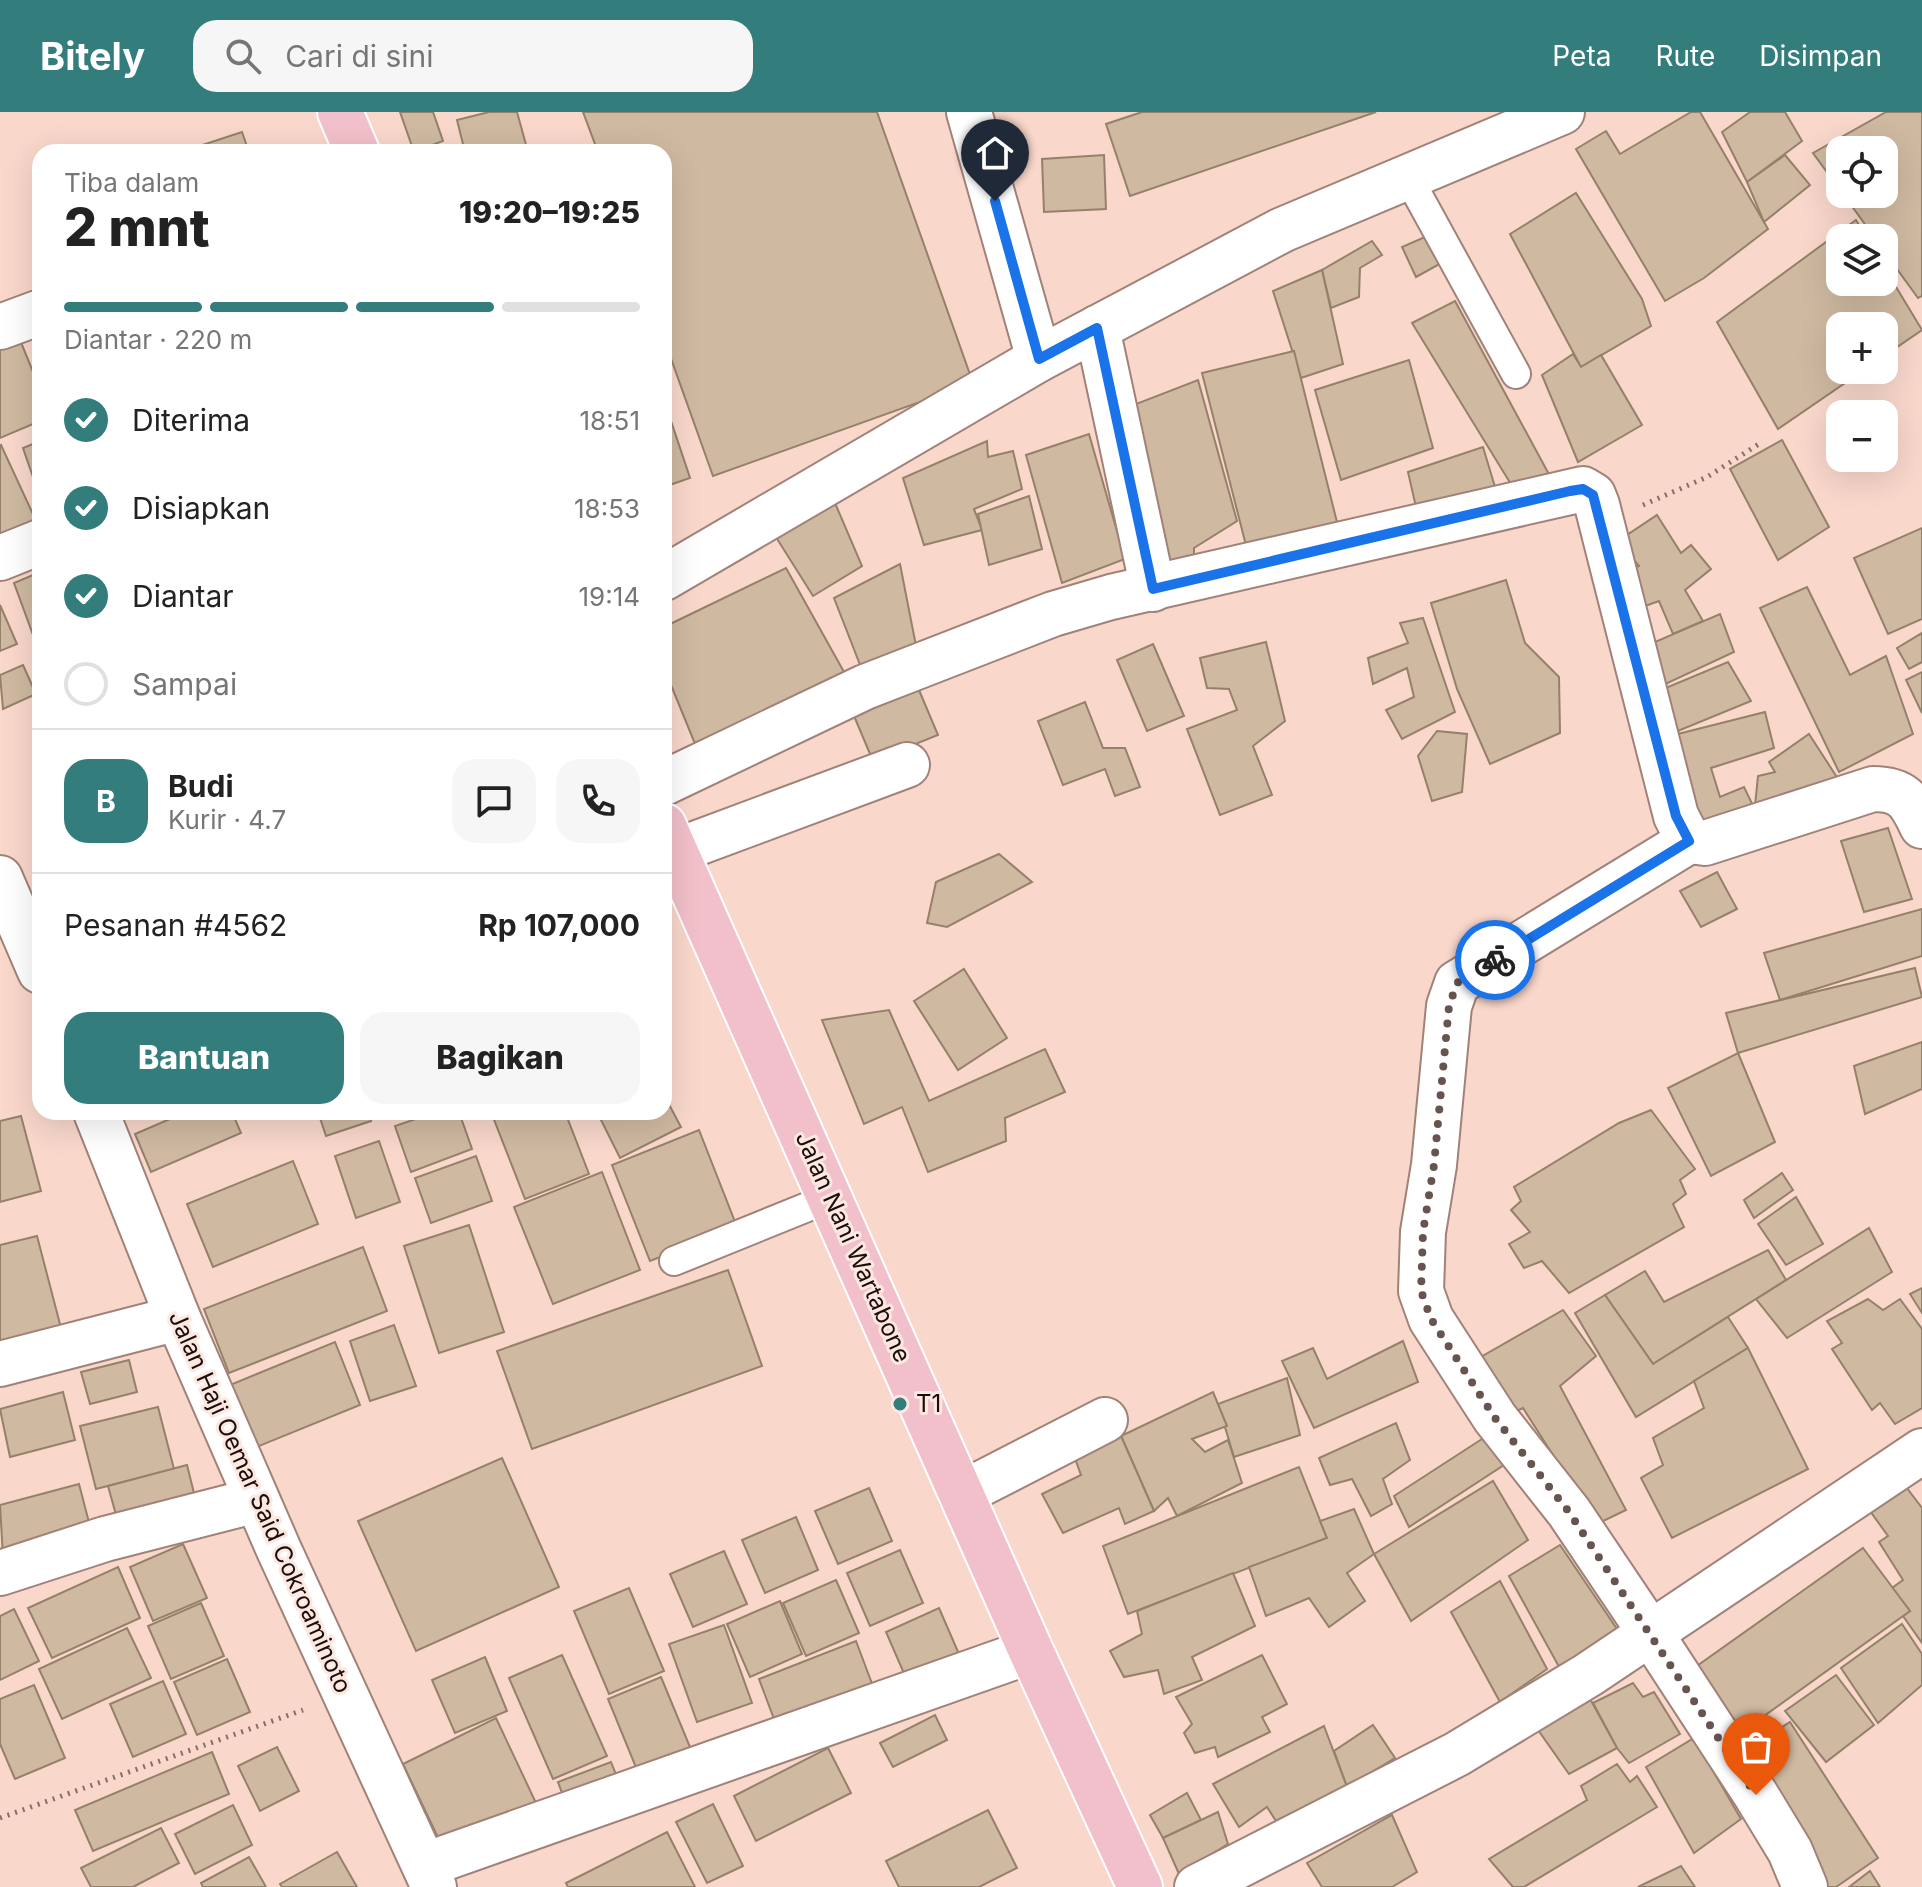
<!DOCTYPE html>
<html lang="id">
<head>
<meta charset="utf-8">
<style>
  :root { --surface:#fff; --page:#f6f6f6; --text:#222; --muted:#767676; --line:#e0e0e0; --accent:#337d7d }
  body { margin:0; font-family:Inter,sans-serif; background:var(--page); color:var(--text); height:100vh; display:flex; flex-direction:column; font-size:30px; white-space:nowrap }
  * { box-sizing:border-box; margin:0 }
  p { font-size:26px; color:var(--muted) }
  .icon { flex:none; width:44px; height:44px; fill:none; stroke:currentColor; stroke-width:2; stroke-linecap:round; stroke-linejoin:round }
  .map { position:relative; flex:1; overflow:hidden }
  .drawer { position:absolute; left:32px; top:32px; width:640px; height:976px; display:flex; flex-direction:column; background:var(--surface); border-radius:24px; box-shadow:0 8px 32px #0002 }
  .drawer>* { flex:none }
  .tools { position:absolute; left:1826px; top:24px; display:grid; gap:16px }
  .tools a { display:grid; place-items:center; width:72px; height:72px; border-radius:16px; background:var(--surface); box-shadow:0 8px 32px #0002; font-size:40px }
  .pin { position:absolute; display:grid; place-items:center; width:68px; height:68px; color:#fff; margin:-82px -34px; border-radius:50% 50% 50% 0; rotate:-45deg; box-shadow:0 0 8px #0007 }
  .pin .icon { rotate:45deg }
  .courier { position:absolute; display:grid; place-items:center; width:80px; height:80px; margin:-40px; border:6px solid #1a73e8; border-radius:50%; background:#fff; color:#222; box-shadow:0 2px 10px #0007 }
  .headline em { font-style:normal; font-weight:800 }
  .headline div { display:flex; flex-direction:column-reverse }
  .headline { display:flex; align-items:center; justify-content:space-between; height:136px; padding:0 32px }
  h1 { font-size:52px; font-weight:800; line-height:60px }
  .bar { display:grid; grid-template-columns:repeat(4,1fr); gap:12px 8px; align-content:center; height:96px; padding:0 32px }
  .bar i { height:10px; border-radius:6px; background:var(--line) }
  .bar .selected { background:var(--accent) }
  .bar p { grid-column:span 4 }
  .line { display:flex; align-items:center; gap:20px; padding:0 32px; border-top:2px solid var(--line) }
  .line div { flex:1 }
  .round { display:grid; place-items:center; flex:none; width:84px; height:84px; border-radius:24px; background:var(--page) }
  ol { padding:0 32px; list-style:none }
  li { display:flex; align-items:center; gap:24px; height:88px }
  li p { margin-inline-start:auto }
  li .icon { padding:8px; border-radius:50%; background:var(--accent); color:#fff; stroke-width:4 }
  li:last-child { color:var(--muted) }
  li i { width:44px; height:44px; border:4px solid var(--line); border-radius:50% }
  .cta { display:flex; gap:16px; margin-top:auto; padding:16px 32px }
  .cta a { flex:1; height:92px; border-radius:24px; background:var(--accent); color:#fff; font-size:32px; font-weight:800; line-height:92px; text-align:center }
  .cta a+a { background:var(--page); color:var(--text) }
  header { display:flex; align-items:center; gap:48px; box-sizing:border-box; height:112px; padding:0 40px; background:var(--accent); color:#fff }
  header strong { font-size:38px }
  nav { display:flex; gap:44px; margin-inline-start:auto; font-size:28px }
  .search { width:560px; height:72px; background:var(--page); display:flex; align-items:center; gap:20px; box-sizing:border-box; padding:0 28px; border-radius:24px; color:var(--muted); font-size:30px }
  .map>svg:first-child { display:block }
  .building { fill:#cfb9a1; stroke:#95816a; stroke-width:2 }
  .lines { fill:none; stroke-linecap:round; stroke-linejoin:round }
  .service-casing { stroke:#a18278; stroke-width:32 }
  .minor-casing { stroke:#a18278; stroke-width:48 }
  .primary-casing { stroke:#fff; stroke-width:48 }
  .path { stroke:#856f67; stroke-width:5; stroke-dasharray:2 6; stroke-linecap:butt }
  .service { stroke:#fff; stroke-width:28 }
  .minor { stroke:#fff; stroke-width:44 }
  .primary { stroke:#f2c0ca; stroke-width:44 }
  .done { stroke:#68544e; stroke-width:8; stroke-dasharray:0 14.4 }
  .route { stroke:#1a73e8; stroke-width:10 }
  .poi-dot { fill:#337d7d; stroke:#fde7e1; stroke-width:3 }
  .labels { text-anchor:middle; stroke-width:6; stroke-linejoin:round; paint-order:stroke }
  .street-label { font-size:24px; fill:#1a0e0b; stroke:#fde7e1 }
  .poi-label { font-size:24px; fill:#1a0e0b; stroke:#fde7e1; text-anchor:start }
</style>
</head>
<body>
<header>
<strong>Bitely</strong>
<div class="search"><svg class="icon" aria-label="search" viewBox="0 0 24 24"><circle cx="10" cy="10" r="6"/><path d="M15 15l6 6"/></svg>Cari di sini</div>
<nav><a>Peta</a><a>Rute</a><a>Disimpan</a></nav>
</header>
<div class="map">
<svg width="1922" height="1775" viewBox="0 0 1922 1775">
  <rect width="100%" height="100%" fill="#f9d7cb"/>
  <g class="building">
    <polygon points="400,0 433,0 443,29 414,40"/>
    <polygon points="489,0 517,0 528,40 465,40 457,8"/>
    <polygon points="583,0 877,0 973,271 713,364 664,227 664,40 598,40"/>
    <polygon points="1142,0 1376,0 1130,84 1106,12"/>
    <polygon points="1691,0 1700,0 1768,117 1704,166 1665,189 1576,37 1606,19 1620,42"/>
    <polygon points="1750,0 1785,0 1802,29 1747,70 1722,20"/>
    <polygon points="1886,0 1922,0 1922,184 1918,186 1884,139 1884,126 1875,126 1843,82 1884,82 1884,38 1840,38 1840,78 1813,41"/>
    <polygon points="242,20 249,40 181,40"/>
    <polygon points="1104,43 1106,97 1044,100 1042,47"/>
    <polygon points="1785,43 1810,73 1764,110 1747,70"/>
    <polygon points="1576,81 1642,187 1651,214 1581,255 1510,122"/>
    <polygon points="1856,108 1867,126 1840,126 1840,170 1884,170 1884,155 1922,218 1884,244 1884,214 1840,214 1840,258 1864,258 1778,317 1717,210"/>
    <polygon points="1434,121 1445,149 1416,165 1402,135"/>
    <polygon points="1372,129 1382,143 1360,156 1359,185 1331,196 1322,158"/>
    <polygon points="1322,158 1343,252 1301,266 1273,179"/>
    <polygon points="1455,189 1551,366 1517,382 1412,211"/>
    <polygon points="18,223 40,277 40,309 0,326 0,231"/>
    <polygon points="1294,239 1341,426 1250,449 1202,261"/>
    <polygon points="1573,242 1581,255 1601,243 1642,313 1578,350 1542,263"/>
    <polygon points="1409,248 1433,336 1341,368 1315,278"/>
    <polygon points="1198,268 1237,409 1194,436 1194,461 1159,471 1118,299"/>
    <polygon points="664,288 690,366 664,375"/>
    <polygon points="1089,322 1125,447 1062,471 1026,343"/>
    <polygon points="1782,328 1829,415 1778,448 1730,357"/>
    <polygon points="40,329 40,363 33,365 23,336"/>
    <polygon points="987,329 988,345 1013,339 1022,377 974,397 982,418 924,433 903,366"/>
    <polygon points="1,333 38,413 0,431 0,334"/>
    <polygon points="1483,335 1498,385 1418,404 1408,360"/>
    <polygon points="1029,384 1042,437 989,453 978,402"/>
    <polygon points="835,391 862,454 813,484 774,422"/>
    <polygon points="1657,403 1681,441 1691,433 1711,457 1685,478 1703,509 1673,522 1659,489 1634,498 1619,464 1639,454 1618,429"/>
    <polygon points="1922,416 1922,507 1888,522 1854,446"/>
    <polygon points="900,452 918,544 864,563 834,486"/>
    <polygon points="786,456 844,560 700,644 664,556 664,515"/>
    <polygon points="40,460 40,542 14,471"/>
    <polygon points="1506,468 1525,531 1559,565 1560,621 1490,652 1457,577 1431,491"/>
    <polygon points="1807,475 1850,563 1886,544 1913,622 1839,660 1760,496"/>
    <polygon points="0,493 17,532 0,539"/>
    <polygon points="1720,502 1734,540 1659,575 1641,536"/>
    <polygon points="1423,506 1455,600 1402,627 1386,598 1414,585 1407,556 1373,572 1368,546 1408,531 1400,511"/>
    <polygon points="1922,521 1922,550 1909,557 1897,536"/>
    <polygon points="1266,530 1285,609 1253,634 1272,683 1220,703 1187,617 1237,598 1229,577 1207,576 1200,546"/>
    <polygon points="1153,532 1184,604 1147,619 1117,548"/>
    <polygon points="1728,550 1751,589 1673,621 1656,580"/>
    <polygon points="23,553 36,582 3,597 0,563"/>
    <polygon points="1922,560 1922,601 1906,568"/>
    <polygon points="919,578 938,623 873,649 854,604"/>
    <polygon points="1085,590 1103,636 1125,636 1140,675 1115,684 1105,657 1063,673 1038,609"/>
    <polygon points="1765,600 1774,636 1711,656 1720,685 1744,675 1759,706 1694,724 1662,626"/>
    <polygon points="1437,619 1467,622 1462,680 1432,689 1418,644"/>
    <polygon points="1809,622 1842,673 1755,694 1758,664 1775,660 1769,650"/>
    <polygon points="1888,716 1912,787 1864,800 1841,729"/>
    <polygon points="999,742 1032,770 947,815 927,811 936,770"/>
    <polygon points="1717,760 1737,797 1701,815 1680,779"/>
    <polygon points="1922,797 1922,844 1780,888 1764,841"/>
    <polygon points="1915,856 1922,885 1738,941 1726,901"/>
    <polygon points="964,857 1007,926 958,958 914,889"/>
    <polygon points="889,898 929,989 1045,937 1065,980 1005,1006 1006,1029 928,1060 902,995 864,1012 822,908"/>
    <polygon points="1922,930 1922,977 1865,1002 1854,954"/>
    <polygon points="1738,941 1775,1030 1711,1064 1668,976"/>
    <polygon points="664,983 681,1015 620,1046 597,1000 664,1000"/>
    <polygon points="1651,998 1695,1057 1680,1068 1686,1082 1673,1092 1684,1115 1569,1181 1542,1149 1524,1156 1509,1132 1530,1120 1511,1098 1521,1089 1514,1075 1619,1011"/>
    <polygon points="186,1000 232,1000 241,1021 151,1060 135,1022"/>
    <polygon points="318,1000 368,1000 371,1009 326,1024"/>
    <polygon points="436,1000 459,1000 472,1037 411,1060 395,1014"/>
    <polygon points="491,1000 565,1000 589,1062 525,1087"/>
    <polygon points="21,1004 41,1079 0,1090 0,1009"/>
    <polygon points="699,1018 737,1115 650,1149 612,1053"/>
    <polygon points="379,1029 400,1090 356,1106 335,1044"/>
    <polygon points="476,1044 492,1089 431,1111 415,1066"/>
    <polygon points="293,1049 318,1112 213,1155 187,1092"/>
    <polygon points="602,1060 640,1158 553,1192 514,1095"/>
    <polygon points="1782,1061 1793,1078 1754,1106 1744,1088"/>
    <polygon points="1796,1085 1823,1132 1786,1153 1758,1112"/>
    <polygon points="469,1113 504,1220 439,1241 404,1134"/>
    <polygon points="1869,1116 1892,1160 1787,1226 1756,1187"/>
    <polygon points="37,1124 61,1216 0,1232 0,1133"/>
    <polygon points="363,1135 387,1199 229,1261 204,1197"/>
    <polygon points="1768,1138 1786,1168 1653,1252 1605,1183 1645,1159 1664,1190"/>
    <polygon points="728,1158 762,1254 532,1337 497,1239"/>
    <polygon points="1922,1176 1922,1201 1910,1182"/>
    <polygon points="1605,1183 1653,1252 1728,1205 1748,1236 1636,1305 1575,1201"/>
    <polygon points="1868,1187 1883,1198 1900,1187 1922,1217 1922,1296 1895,1312 1880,1291 1872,1298 1832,1237 1842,1231 1827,1209"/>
    <polygon points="1563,1198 1596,1244 1560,1274 1626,1398 1597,1412 1523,1296 1510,1302 1472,1250"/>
    <polygon points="394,1213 416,1274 370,1289 350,1229"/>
    <polygon points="1403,1229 1418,1270 1314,1316 1282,1249 1313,1236 1327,1267"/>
    <polygon points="335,1230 360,1293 254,1336 230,1273"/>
    <polygon points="1748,1236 1808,1357 1672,1426 1641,1366 1663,1353 1653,1326 1704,1296 1694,1269"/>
    <polygon points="129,1248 137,1280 90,1292 81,1260"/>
    <polygon points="1287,1266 1300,1323 1234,1345 1218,1292"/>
    <polygon points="63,1280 75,1328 10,1345 0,1297"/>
    <polygon points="1213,1280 1227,1314 1192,1327 1205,1340 1228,1328 1242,1371 1177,1404 1168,1386 1154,1399 1121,1324"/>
    <polygon points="158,1295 174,1357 96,1377 80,1314"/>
    <polygon points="1396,1311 1410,1348 1383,1367 1392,1392 1371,1404 1352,1367 1330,1373 1319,1346"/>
    <polygon points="1121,1324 1154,1399 1125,1412 1119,1396 1063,1421 1042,1382 1081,1363 1073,1341"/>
    <polygon points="1485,1325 1504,1353 1409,1415 1394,1384"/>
    <polygon points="502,1346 559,1475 416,1539 358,1409"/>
    <polygon points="187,1353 196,1389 118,1410 108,1374"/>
    <polygon points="1299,1355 1327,1426 1128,1502 1103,1434"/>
    <polygon points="1900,1367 1922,1396 1922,1531 1903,1504 1910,1499 1892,1476 1903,1468 1879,1430 1888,1424 1865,1392"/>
    <polygon points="1493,1369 1528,1428 1411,1509 1374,1442"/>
    <polygon points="79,1372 92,1422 3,1445 0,1393"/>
    <polygon points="869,1376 892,1429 838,1452 815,1399"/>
    <polygon points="1354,1397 1374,1442 1347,1461 1365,1489 1329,1515 1309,1486 1266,1504 1249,1455 1327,1426 1320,1409"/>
    <polygon points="796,1405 818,1458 765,1481 742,1428"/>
    <polygon points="183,1432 207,1486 153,1509 130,1455"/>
    <polygon points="1560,1433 1619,1520 1563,1562 1509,1464"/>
    <polygon points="1863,1436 1910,1499 1732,1627 1687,1561"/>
    <polygon points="900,1438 923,1491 870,1514 847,1461"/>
    <polygon points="724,1439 747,1492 693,1515 670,1462"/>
    <polygon points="118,1455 140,1506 52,1546 28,1496"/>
    <polygon points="1233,1461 1255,1514 1192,1545 1202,1568 1164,1582 1158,1558 1124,1565 1110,1539 1142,1522 1137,1499"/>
    <polygon points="836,1468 859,1521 806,1544 783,1491"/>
    <polygon points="1500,1469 1547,1557 1500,1590 1451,1500"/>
    <polygon points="629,1476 664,1559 609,1582 574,1499"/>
    <polygon points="780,1489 802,1542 750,1565 727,1512"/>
    <polygon points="201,1491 224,1544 171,1567 148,1514"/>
    <polygon points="939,1496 962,1549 909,1573 886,1520"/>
    <polygon points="14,1497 39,1549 0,1568 0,1504"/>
    <polygon points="1902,1512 1922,1542 1922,1573 1878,1611 1841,1556"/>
    <polygon points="724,1513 752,1591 697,1610 669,1532"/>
    <polygon points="127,1516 151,1566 62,1607 39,1557"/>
    <polygon points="856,1529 877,1585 780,1623 759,1567"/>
    <polygon points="562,1543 607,1644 553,1667 509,1566"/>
    <polygon points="1262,1543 1287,1592 1262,1605 1270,1620 1218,1645 1215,1635 1195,1641 1184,1621 1192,1612 1176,1585"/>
    <polygon points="485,1545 507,1599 455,1621 432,1568"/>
    <polygon points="227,1547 250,1600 197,1623 174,1570"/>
    <polygon points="1836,1563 1874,1613 1826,1650 1785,1599"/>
    <polygon points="661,1565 697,1652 644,1675 608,1587"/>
    <polygon points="163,1569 186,1622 133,1645 110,1592"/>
    <polygon points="1633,1571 1643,1585 1654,1580 1680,1622 1629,1651 1617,1636 1593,1591"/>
    <polygon points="34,1573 65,1646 15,1667 0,1632 0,1587"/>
    <polygon points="1588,1583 1617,1636 1569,1662 1536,1615"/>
    <polygon points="935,1603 947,1628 893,1655 880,1631"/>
    <polygon points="496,1606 536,1691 443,1736 403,1652"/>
    <polygon points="1790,1610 1878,1746 1836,1775 1822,1775 1737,1644"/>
    <polygon points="1373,1613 1395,1646 1347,1675 1334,1639"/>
    <polygon points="1324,1614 1347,1675 1276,1709 1267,1695 1239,1715 1213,1672"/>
    <polygon points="1694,1626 1741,1707 1694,1741 1646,1655"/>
    <polygon points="277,1635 299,1679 260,1699 238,1654"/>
    <polygon points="828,1636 851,1681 756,1729 734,1684"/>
    <polygon points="212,1640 229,1682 93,1739 75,1698"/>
    <polygon points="611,1650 623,1680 569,1700 558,1670"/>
    <polygon points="1617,1652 1630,1670 1637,1664 1657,1695 1524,1775 1513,1775 1489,1747 1587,1688 1581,1674"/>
    <polygon points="1187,1681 1201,1708 1163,1726 1150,1703"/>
    <polygon points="713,1692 743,1754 707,1771 676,1710"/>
    <polygon points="233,1693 252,1733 195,1762 175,1722"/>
    <polygon points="988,1698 1017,1756 979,1775 899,1775 886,1749"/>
    <polygon points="1218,1700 1228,1732 1179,1762 1163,1726"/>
    <polygon points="1392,1703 1417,1760 1392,1775 1322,1775 1307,1751"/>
    <polygon points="161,1716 179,1751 133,1775 91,1775 81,1756"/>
    <polygon points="667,1720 695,1775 568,1775 566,1771"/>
    <polygon points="337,1740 357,1775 282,1775 280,1772"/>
    <polygon points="249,1745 266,1775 203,1775 201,1771"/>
    <polygon points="1681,1754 1695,1775 1638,1775"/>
    <polygon points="1870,1759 1880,1775 1849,1775"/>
  </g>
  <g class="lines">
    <defs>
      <g id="service">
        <polyline points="1409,67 1516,262"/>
        <polyline points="674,1149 832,1085"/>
      </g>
      <g id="minor">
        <polyline points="969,0 1039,247"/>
        <polyline points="0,215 38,201"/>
        <polyline points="1097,216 1153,477"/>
        <polyline points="0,446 40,430"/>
        <polyline points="664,466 1039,247 1282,118 1562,0"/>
        <path d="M664,671L865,575L1053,502L1111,485L1583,377L1593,383L1597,393L1676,704L1689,729L1705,731L1873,677C1903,677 1910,688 1922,714"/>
        <polyline points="1689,729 1457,871 1449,894 1434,1053 1423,1120 1421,1179 1431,1207 1495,1306 1569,1400 1649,1519 1756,1683 1790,1739 1805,1775"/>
        <polyline points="676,739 907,653"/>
        <polyline points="0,766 40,859"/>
        <polyline points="96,1000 178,1206 279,1438 434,1775"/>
        <polyline points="0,1252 178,1206"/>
        <polyline points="961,1382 1105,1308"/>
        <polyline points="0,1461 105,1427 257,1388"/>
        <polyline points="425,1753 1031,1539"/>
        <polyline points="1197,1775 1457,1642 1588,1563 1922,1339"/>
      </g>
      <g id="primary">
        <polyline points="340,0 357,40"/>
        <polyline points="664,714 1031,1539 1140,1775"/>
      </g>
    </defs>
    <use href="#service" class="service-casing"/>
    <use href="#minor" class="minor-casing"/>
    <use href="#primary" class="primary-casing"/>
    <g class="path">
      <polyline points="1643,393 1707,365 1762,330"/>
      <polyline points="0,1706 303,1598"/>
    </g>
    <use href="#service" class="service"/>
    <use href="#minor" class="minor"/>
    <use href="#primary" class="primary"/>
  </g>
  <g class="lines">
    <polyline class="done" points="1495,848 1457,871 1449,894 1434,1053 1423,1120 1421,1179 1431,1207 1495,1306 1569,1400 1756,1683"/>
    <polyline class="route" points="995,89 1039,247 1097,216 1153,477 1570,379 1583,377 1593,383 1676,704 1689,729 1495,848"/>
  </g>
  <circle class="poi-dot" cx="900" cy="1292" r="8"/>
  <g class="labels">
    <g class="street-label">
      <text transform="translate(853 1135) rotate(66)" y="8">Jalan Nani Wartabone</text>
      <text transform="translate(260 1390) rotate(66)" y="8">Jalan Haji Oemar Said Cokroaminoto</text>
    </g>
    <g class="poi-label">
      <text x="916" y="1300">T1</text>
    </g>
  </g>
</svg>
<div class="tools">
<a><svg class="icon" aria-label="locate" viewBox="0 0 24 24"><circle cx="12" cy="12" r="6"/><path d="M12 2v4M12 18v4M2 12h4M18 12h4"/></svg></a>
<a><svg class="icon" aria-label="layers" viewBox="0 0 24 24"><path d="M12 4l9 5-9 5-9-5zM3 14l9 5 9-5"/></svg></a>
<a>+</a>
<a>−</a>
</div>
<div class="pin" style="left:1756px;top:1683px;background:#ea580c"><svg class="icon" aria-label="bag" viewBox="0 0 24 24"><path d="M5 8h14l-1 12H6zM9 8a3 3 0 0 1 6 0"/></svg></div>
<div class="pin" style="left:995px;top:89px;background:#1f2937"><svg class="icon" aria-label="home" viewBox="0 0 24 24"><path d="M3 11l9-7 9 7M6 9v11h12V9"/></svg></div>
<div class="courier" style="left:1495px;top:848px"><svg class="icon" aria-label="bike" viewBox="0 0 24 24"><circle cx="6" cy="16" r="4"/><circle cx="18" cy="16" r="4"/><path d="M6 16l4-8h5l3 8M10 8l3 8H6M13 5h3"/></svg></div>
<section class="drawer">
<div class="headline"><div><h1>2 mnt</h1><p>Tiba dalam</p></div><em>19:20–19:25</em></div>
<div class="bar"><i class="selected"></i><i class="selected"></i><i class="selected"></i><i></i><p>Diantar · 220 m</p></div>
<ol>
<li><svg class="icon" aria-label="check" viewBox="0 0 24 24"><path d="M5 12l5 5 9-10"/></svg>Diterima<p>18:51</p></li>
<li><svg class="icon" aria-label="check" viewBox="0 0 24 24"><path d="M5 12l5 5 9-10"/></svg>Disiapkan<p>18:53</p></li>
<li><svg class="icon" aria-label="check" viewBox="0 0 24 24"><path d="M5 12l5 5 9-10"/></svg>Diantar<p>19:14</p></li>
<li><i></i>Sampai</li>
</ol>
<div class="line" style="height:144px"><b class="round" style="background:var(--accent);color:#fff">B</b><div><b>Budi</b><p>Kurir · 4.7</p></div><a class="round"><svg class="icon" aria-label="chat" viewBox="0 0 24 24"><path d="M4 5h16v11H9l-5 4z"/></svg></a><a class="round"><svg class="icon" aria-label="phone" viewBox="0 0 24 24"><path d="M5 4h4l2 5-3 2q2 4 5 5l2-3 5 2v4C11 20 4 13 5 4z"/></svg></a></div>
<div class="line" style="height:104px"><div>Pesanan #4562</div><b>Rp 107,000</b></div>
<div class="cta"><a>Bantuan</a><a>Bagikan</a></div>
</section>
</div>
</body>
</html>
